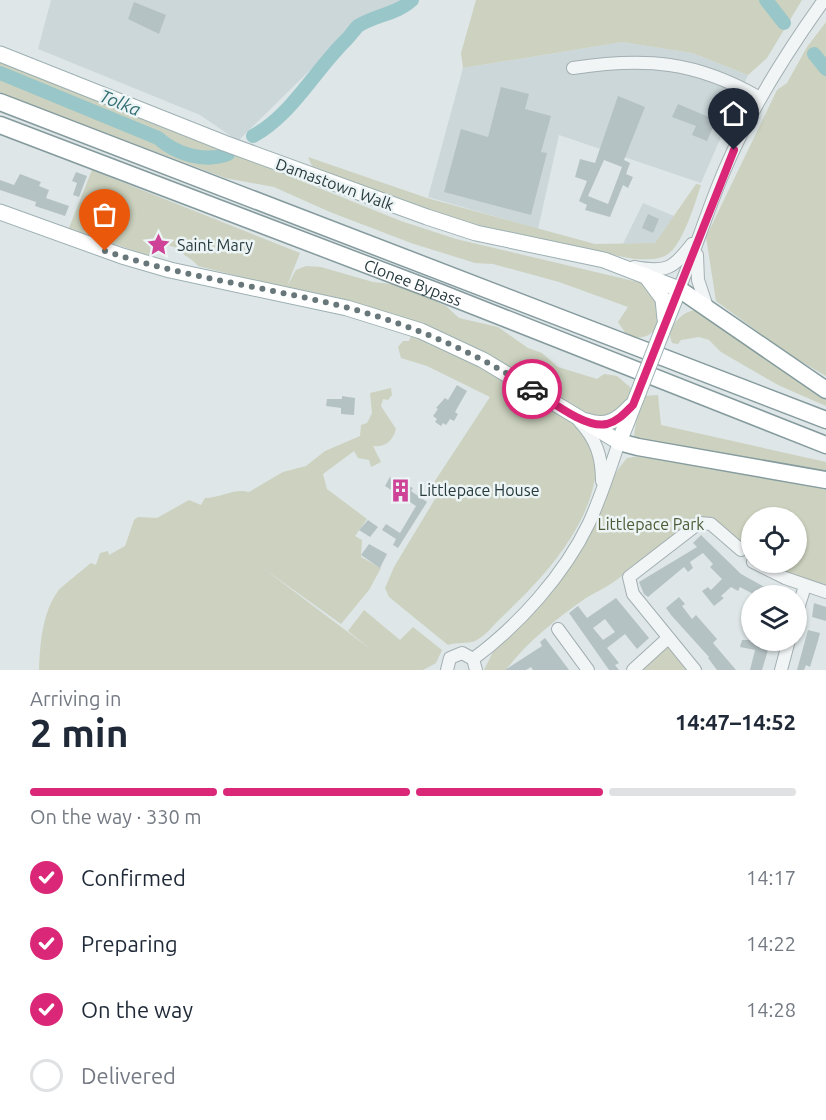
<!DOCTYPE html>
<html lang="en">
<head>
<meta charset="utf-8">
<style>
  :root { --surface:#fff; --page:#f6f6f7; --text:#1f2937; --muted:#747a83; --line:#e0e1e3; --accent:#db2777 }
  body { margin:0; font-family:Ubuntu,sans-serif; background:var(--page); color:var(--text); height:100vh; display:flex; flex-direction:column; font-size:22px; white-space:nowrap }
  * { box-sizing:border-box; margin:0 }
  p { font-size:20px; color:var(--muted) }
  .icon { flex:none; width:33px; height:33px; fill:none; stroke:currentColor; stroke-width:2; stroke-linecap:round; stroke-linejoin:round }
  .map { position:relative; height:670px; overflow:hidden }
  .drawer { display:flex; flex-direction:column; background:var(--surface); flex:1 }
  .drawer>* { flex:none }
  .tools { position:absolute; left:741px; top:507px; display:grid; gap:12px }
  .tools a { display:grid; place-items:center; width:66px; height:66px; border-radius:50%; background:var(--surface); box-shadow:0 2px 4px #0004; font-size:30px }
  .pin { position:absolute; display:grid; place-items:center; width:51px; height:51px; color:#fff; margin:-62px -26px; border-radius:50% 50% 50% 0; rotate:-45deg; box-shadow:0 0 6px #0007 }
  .pin .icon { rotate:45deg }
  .courier { position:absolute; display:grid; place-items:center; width:60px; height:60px; margin:-30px; border:4px solid #db2777; border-radius:50%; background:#fff; color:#222; box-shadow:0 2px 8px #0007 }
  .overview em { font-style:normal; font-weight:700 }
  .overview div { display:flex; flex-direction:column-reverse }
  .overview { display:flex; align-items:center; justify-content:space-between; height:102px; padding:0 30px }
  h1 { font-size:39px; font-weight:700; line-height:45px }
  .bar { display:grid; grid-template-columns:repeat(4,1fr); gap:9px 6px; align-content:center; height:72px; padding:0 30px }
  .bar i { height:8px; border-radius:4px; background:var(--line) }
  .bar .selected { background:var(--accent) }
  .bar p { grid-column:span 4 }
  ol { padding:0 30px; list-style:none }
  li { display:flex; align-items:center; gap:18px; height:66px }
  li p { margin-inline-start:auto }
  li .icon { padding:6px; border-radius:50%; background:var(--accent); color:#fff; stroke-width:4 }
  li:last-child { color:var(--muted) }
  li i { width:33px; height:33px; border:3px solid var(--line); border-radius:50% }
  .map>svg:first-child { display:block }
  .built { fill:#ccd7da }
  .green { fill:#ccd2bf }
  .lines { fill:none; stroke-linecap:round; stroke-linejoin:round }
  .river { stroke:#99c6c8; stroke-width:14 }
  .building { fill:#b5c2c4; fill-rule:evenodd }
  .minor-casing { stroke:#a3afb2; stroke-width:14 }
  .major-casing { stroke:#9db0b3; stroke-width:17 }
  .highway-casing { stroke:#859b9e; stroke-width:19 }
  .minor { stroke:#f1f5f6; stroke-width:12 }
  .major { stroke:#fff; stroke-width:15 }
  .highway { stroke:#fff; stroke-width:16 }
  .major-bridge-casing { stroke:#9db0b3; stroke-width:17; stroke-linecap:butt }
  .major-bridge { stroke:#fff; stroke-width:15 }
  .done { stroke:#67777a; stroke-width:6; stroke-dasharray:0 10.8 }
  .route { stroke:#db2777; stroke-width:8 }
  .labels { text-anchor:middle; stroke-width:5; stroke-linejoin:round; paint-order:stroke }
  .street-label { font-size:16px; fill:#273b3f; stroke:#edf4f5 }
  .poi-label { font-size:16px; fill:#273b3f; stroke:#edf4f5; text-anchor:start }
  .park-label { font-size:16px; fill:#4d5a35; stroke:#edf4f5 }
  .water-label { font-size:18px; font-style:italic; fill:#316d72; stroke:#edf4f5 }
</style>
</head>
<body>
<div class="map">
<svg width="826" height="670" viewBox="0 0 826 670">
  <rect width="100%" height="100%" fill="#dee6e8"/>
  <g class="built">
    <polygon points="51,0 400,0 389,8 358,23 238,141 200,115 38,49"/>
    <polygon points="622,42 692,53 748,75 701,183 559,135 538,229 428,197 463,68"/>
    <polygon points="643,203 674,216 655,243 623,244"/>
  </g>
  <g class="green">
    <polygon points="476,0 802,0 767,58 748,75 692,53 622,42 463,68 461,53"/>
    <polygon points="826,22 826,376 788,354 716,301 706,237 777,90 787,83 807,47"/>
    <path d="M0,60L401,221L456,239L642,283L654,290L661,318C652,336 648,339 628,337L618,322L628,307L559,282L493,264L475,263L411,243L330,212L274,187L225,178L16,99L0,92Z"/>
    <path d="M308,157L427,198L595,244L655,243L696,184L701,185C695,203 683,244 668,254C658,261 646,259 634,259L480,228L411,206L312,166Z"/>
    <path d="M92,170L300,253L287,286L296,270L306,266L321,267L373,282L400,285L446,306L459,318L498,327L528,348L542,353L558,367L597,379L604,374L617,376L631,388L627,402L607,420L589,417L517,371L472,346L403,318L198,266C192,258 184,257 178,248L157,242L152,257L69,228Z"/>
    <path d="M696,310L826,394V406L778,385L721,352L709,340L699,337L681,340L678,344L672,343L669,333C676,320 682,312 696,310Z"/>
    <path d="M411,336L424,337L428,344L451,350L570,418C583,432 598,450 596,471C590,528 542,579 503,616C494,624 486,636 475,641C467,644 457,642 448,645L389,597L385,588L394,567L435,499L427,493L490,397L427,366L401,358L398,347L403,341H409Z"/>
    <path d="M391,388L392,395L388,400L383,399L381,406L396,429C393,441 384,448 373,446L381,462L371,467L369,460L358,458L354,451L323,474L327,489L367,519L355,536L362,540L361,557L381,568L369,590L341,624L263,568L373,651L348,631L364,610L400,640L413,627L442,650L436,663L423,670H39C40,645 42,613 58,591C61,587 85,568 91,563L96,565L100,553L108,551L109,555L125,546L134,520L138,517L157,518L189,500L201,505L205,498C221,498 234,488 249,492L283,472L306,466L325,451L360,436L361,425L367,423L372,413L370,393Z"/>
    <polygon points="658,395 661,425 826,462 826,476 641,443 634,436 636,421 643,396"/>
    <path d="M652,454L826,485V584L792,576L763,563L796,562V518H752L751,546L739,543L707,519L629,568C618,583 598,590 583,600C556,619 525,644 506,670H484L493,652L534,609L619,468L627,458Z"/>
    <polygon points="671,643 693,670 642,670"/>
  </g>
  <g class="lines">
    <g class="river">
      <polyline points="766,0 784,23"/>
      <polyline points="814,54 826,69"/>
      <path d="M0,73L158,138C176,154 204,163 228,154"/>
      <path d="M253,136C292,115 315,70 346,40C350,36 354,30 358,26C375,15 397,14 412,0"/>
    </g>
  </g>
  <g class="building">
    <polygon points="134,2 166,15 159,34 128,19"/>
    <polygon points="501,87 529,94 525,109 551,116 541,152 547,153 531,215 444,192 461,129 488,137"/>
    <path d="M618,96L645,107L624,160L630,163L626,174L633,177L628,188L623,185L610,217L585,210L587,205L579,201L587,181L575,177L580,159L595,163ZM604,160L622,167L608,204L588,196Z"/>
    <polygon points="678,104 716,120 707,141 692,135 696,126 672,117"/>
    <polygon points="76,172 87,176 79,197 73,195 77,183 72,181"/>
    <polygon points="20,174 41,182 39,186 49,190 46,198 69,206 65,216 35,206 36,202 0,190 0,180 14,185"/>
    <polygon points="648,214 659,219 653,233 642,228"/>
    <polygon points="457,385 467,391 455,412 458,414 454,421 450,419 446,425 443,423 441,426 435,422 437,419 433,416 438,409 436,408 445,398 448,400"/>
    <polygon points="342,396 355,398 354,415 341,414 341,408 326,406 327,399 342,399"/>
    <polygon points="390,477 413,488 411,491 427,502 398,548 393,545 396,539 382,530 386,524 400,533 416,506 385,486"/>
    <polygon points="368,520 378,527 370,537 359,530"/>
    <polygon points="701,535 741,574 781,596 757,596 740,587 738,591 731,587 721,596 724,598 714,606 702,591 708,587 711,590 722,579 710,567 713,564 703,553 690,562 693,568 688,572 684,567 648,597 644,594 639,582 697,547 693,543"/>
    <polygon points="369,544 387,554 380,568 361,555"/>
    <polygon points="679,597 685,604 682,606 692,619 696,615 717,639 713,643 736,670 717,670 708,658 709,657 671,615 666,608"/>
    <path d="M616,598L649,638L637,649L625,634L607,648L619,663L615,665L619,670H609L569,613L578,606L587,618ZM605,619L615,632L603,640L593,628Z"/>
    <polygon points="814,603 826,607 826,621 812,617"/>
    <polygon points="808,630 820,633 818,641 810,667 806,665 804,670 797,670"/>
    <polygon points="545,638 569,670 533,670 531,667 526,670 505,670 542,646 540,642"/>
    <polygon points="742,640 771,640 762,670 750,670 755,650 740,647"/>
  </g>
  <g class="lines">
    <defs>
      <g id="minor">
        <path d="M573,68C645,57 696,61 760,98"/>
        <polyline points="697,255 698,280 707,307"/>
        <path d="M634,267C666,273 673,269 692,244"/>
        <path d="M679,289C696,249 708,208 725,169C751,108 786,53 824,0"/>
        <path d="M579,421C596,439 602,456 602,481"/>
        <polyline points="753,562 785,578 826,592"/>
        <polyline points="796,615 805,586"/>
        <polyline points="558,629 588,670"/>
        <path d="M473,659C519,625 564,575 589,523C601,497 610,469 619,442"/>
        <polyline points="447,670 450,658 462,653 473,659 476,670"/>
        <polyline points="633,670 668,638"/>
        <polyline points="695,670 633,594 629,577 699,523 711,524 741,550 748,543"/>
        <polyline points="781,670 789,640"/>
      </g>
      <g id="major">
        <polyline points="0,54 224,143 427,217 476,233 604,260 679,289 661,334"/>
        <polyline points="0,212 122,256 170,270 347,308 421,331 483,360 619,442 637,396"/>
        <polyline points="646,276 663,299 665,319"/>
        <path d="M587,421C606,428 618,420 631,406"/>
      </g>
      <g id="highway">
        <polyline points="0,102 826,420"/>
        <path id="s1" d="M0,125L441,293L826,445"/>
        <polyline points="679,289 826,390"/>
        <polyline points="619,442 638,447 826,480"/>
      </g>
    </defs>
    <use href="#minor" class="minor-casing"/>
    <use href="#major" class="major-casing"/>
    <use href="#highway" class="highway-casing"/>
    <use href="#minor" class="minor"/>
    <use href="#major" class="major"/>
    <use href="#highway" class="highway"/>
    <defs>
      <polyline id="major-bridge" points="637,396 661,334"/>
    </defs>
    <use href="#major-bridge" class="major-bridge-casing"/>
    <use href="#major-bridge" class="major-bridge"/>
  </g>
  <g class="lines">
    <path class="done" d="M105,251C185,278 268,287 349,308C414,326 475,352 532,389"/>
    <path class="route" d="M532,389C550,400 585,429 607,424C618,421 625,413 633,405L734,150"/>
  </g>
  <defs>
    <symbol id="sight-bare" viewBox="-9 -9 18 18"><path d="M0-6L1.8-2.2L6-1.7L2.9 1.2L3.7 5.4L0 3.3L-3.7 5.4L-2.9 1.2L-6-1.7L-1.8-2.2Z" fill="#ce4298" stroke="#edf4f5" stroke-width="2.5" paint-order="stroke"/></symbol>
    <symbol id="building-bare" viewBox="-9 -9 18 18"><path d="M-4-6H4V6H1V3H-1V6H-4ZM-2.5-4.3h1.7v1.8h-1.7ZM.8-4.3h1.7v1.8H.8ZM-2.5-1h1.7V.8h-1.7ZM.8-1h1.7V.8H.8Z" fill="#ce4298" stroke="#edf4f5" stroke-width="2.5" paint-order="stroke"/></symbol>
  </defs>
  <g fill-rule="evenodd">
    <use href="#sight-bare" x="142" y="228" width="33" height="33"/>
    <use href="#building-bare" x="384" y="474" width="33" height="33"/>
  </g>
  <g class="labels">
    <g class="street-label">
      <text transform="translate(335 184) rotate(20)" y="6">Damastown Walk</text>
      <text dy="6" stroke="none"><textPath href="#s1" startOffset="442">Clonee Bypass</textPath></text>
    </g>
    <g class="poi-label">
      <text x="177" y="251">Saint Mary</text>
      <text x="419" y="496">Littlepace House</text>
    </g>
    <g class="park-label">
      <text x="651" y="530">Littlepace Park</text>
    </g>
    <g class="water-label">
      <text transform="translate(120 103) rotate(22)" y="6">Tolka</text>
    </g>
  </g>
</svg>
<div class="tools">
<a><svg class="icon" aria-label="locate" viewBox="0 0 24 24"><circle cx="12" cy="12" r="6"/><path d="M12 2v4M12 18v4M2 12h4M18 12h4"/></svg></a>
<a><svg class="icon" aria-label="layers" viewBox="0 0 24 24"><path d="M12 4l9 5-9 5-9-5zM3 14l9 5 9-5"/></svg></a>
</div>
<div class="pin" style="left:105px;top:251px;background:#ea580c"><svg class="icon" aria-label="bag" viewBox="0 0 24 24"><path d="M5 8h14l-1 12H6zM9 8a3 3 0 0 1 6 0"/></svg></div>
<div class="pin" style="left:734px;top:150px;background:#1f2937"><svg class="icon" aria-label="home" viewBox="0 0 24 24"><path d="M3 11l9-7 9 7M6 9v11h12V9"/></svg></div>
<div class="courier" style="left:532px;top:389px"><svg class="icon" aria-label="car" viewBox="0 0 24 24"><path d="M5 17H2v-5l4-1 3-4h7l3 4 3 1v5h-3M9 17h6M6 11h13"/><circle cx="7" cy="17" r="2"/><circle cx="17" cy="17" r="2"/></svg></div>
</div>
<section class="drawer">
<div class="overview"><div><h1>2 min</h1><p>Arriving in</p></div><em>14:47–14:52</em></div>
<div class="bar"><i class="selected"></i><i class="selected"></i><i class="selected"></i><i></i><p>On the way · 330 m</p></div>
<ol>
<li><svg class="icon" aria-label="check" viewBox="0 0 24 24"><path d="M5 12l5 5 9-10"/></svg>Confirmed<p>14:17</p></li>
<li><svg class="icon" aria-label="check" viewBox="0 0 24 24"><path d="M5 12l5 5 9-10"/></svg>Preparing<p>14:22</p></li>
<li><svg class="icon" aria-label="check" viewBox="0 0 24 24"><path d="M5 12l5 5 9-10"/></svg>On the way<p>14:28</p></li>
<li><i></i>Delivered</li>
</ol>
</section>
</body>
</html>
